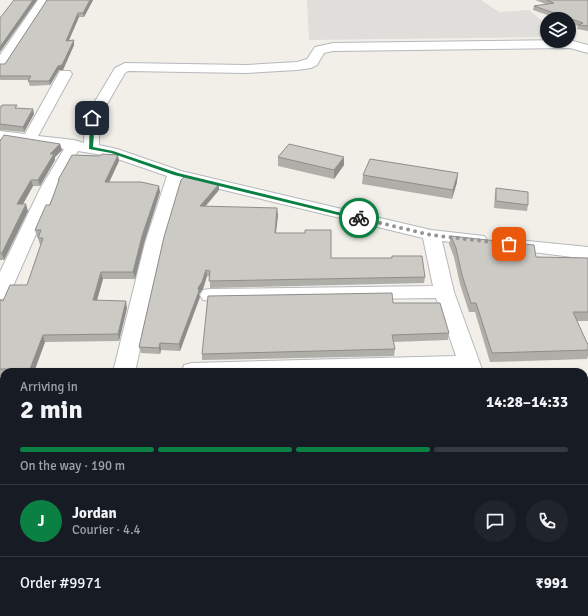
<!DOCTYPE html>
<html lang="en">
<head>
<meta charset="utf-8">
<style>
  :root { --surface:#171b24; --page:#20242c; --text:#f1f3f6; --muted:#9ea1a6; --line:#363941; --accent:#0b8043 }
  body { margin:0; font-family:Signika,sans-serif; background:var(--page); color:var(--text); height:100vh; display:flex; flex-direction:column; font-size:15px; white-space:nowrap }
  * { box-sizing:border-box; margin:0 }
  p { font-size:13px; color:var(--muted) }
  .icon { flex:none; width:22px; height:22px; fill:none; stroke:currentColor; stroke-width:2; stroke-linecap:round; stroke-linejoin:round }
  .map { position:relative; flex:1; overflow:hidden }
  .sheet { position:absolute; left:0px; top:368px; width:588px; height:248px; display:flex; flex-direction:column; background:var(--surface); border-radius:12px 12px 0 0; box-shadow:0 1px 3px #0004 }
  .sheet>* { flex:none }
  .controls { position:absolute; left:540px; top:12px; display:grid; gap:8px }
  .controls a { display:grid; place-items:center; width:36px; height:36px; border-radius:50%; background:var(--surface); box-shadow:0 1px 3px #0004; font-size:20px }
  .pin { position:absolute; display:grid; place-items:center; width:34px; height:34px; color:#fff; margin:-17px; border-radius:8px; box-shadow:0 2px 6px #0006 }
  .courier { position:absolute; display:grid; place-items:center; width:40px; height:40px; margin:-20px; border:3px solid #0b8043; border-radius:50%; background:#fff; color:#222; box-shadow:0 1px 5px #0007 }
  .overview em { font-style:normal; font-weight:700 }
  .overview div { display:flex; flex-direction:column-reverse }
  .overview { display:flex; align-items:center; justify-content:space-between; height:68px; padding:0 20px }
  h1 { font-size:26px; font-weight:700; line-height:30px }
  .bar { display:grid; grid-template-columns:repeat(4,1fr); gap:6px 4px; align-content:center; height:48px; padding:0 20px }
  .bar i { height:5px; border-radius:3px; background:var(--line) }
  .bar .current { background:var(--accent) }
  .bar p { grid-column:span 4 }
  .line { display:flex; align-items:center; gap:10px; padding:0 20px; border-top:1px solid var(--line) }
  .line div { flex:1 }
  .round { display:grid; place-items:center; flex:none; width:42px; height:42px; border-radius:21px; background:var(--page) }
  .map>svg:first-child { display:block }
  .industrial { fill:#e0deda }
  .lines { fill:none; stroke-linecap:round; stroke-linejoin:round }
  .minor-casing { stroke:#b5b8bc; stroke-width:2 }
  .minor { fill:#fff; fill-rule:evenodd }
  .wall { fill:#afaea9 }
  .shaded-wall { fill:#8f8d8a }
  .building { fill:#cccac5; stroke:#8f8d8a }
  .route { fill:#0b8043 }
  .done { stroke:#929495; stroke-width:4; stroke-dasharray:0 7.2 }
</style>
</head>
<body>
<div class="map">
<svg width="588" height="616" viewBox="0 0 588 616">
  <rect width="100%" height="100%" fill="#f1efe8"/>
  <polygon class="industrial" points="307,0 481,0 499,12 529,10 547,25 547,37 309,40"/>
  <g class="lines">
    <defs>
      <g id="minor">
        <polygon points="38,0 49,0 5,67 0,68 0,55"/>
        <polygon points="569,40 588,45 588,53 570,48 333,51 324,53 317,65 311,68 297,70 246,73 128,71 125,73 99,118 99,145 117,149 181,171 257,189 431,230 484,236 487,240 484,244 478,245 442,241 454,292 483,372 182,372 184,365 192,363 456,356 436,298 210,301 203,300 200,295 203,290 210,289 433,286 423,238 182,180 163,243 135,372 113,372 145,243 167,176 109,156 78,151 56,189 10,293 7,298 0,299 0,272 40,189 64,149 0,139 0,131 25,134 60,71 70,71 72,74 38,136 74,140 84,143 85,118 115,68 125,63 246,65 297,62 307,59 315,47 333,43"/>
        <polygon points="507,239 588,247 588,259 501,248 498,244 501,240"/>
        <rect x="584" y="438" width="4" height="20"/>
        <polygon points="4,477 4,533 0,535 0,478"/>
        <polygon points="588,561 588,587 584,588 584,562"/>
        <polygon points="584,600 588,602 588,616 566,616 565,612 584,612"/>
        <polygon points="114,612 209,612 208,616 113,616"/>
        <polygon points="329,612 357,612 358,616 328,616"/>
      </g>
    </defs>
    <use href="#minor" class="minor-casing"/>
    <use href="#minor" class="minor"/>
  </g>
  <g class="wall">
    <polygon points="47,0 93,0 84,17 79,17 68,41 74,45 63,70 59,70 50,85 30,86 28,81 29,80 0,80 0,64 5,64"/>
    <polygon points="535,0 588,0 588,31 577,29 578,26 569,23 569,19 559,19 533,10 534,6 546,4"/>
    <polygon points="0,107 18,108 34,114 24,132 0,130"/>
    <polygon points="0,141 60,144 62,150 55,157 55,160 40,186 33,186 23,204 28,211 4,260 0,260"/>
    <polygon points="118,155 119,161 109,182 160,192 144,243 135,279 103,279 97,300 127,308 119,341 45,342 34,372 4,372 4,376 0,376 0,300 3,301 27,285 41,245 40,245 38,238 38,237 37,237 35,230 50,205 58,183 58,180 100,156"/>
    <polygon points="278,157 344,165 334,179 278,166"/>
    <polygon points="363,175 457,182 452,199 362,184"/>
    <polygon points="496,188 528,205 527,211 494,208 495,194"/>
    <polygon points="219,190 206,206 278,215 276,233 331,258 392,258 392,256 425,277 424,283 210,288 210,277 207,276 203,289 199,294 200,297 180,351 161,350 160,354 141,353 139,347 164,237"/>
    <polygon points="451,236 536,257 588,258 588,321 577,321 588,350 588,356 587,359 490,362 475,312 469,312 460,284 454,257 449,244"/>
    <polygon points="393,303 449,333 448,340 393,342 395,349 394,356 202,360 202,354"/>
  </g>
  <g class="shaded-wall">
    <polygon points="33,0 37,0 0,52 0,47"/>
    <polygon points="90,0 93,0 84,17 83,13"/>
    <polygon points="78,13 79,17 67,45 66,41"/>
    <polygon points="74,40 74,45 63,70 59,70 50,85 49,81"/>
    <polygon points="33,109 34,114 24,132 23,127"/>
    <polygon points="60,144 62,150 55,157 55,160 40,186 38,180 50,154"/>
    <polygon points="118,155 119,161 106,189 105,182"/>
    <polygon points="344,157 344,165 334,179 334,170"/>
    <polygon points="458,173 457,182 452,199 453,190"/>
    <polygon points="31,180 33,186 19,211 17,204"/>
    <polygon points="219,184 219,190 200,212 200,206"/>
    <polygon points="159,186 160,192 144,243 135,279 133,272 142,236"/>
    <polygon points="26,204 28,211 4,260 2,253"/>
    <polygon points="277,208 278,215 275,239 275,233"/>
    <polygon points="206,270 207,276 203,289 199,294 200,297 180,351 179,344 198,288"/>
    <polygon points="101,272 103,279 95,307 93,300"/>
    <polygon points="126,301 127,308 119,341 118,334"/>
    <polygon points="43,335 45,342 34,372 31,372 30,369"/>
    <polygon points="160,343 161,350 160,354 159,348"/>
  </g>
  <g class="building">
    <polygon points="14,0 33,0 0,47 0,18"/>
    <polygon points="47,0 90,0 83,13 78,13 66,41 74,40 62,65 58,66 49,81 28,81 31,76 0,76 0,64 5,64"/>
    <polygon points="547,0 588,0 588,26 578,25 583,23 534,6 554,3"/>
    <polygon points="2,105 17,105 15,108 33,109 23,127 0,124 0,107 1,107"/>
    <polygon points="4,135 60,144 50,154 54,154 38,180 31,180 17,204 26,204 2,253 0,253 0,141"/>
    <polygon points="289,144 344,157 334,170 278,157"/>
    <polygon points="102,154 118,155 105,182 141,182 159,186 142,236 133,272 101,272 93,300 126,301 118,334 43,335 30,369 0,369 0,300 3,301 10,285 27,285 43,238 38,238 41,230 35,230 46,205 50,205 59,180 58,180 72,155 100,156"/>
    <polygon points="370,159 458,173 453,190 363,175"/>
    <polygon points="185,176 219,184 200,206 277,208 275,233 305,233 305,230 331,230 331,258 392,258 392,256 422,256 425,277 209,281 210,271 206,270 202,282 198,288 199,291 179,344 160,343 159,348 139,347 164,237 181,180"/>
    <polygon points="496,188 528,192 528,205 496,201"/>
    <polygon points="451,236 534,245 536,257 588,258 588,312 573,312 588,345 588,350 492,353 476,303 471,303 462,275 456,248"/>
    <polygon points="392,293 393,303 440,303 449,333 392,335 395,349 202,354 208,296"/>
  </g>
  <polygon class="route" points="92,116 95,118 93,147 113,151 178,173 362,218 359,220 174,175 111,153 89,149 90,118"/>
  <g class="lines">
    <polyline class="done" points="359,218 431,235 509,244"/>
  </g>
</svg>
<div class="controls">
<a><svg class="icon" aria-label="layers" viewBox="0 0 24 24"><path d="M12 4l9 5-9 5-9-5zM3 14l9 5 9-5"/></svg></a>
</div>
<div class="pin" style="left:509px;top:244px;background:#ea580c"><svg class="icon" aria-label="bag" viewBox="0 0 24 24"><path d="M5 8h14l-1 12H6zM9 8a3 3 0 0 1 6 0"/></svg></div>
<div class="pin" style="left:92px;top:118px;background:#1f2937"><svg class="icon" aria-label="home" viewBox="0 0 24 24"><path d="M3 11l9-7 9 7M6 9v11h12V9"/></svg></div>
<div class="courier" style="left:359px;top:218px"><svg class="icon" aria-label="bike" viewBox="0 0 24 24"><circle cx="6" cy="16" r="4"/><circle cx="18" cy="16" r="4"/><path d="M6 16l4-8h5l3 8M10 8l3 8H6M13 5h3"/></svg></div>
<section class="sheet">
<div class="overview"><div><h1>2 min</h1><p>Arriving in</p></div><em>14:28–14:33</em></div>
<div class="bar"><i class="current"></i><i class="current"></i><i class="current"></i><i></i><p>On the way · 190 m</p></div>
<div class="line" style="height:72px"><b class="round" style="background:var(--accent);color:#fff">J</b><div><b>Jordan</b><p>Courier · 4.4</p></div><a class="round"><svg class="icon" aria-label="chat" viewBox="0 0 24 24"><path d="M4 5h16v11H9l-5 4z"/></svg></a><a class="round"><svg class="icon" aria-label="phone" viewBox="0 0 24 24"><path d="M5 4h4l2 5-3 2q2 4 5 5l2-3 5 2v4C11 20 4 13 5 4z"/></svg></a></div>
<div class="line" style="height:52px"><div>Order #9971</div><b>₹991</b></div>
</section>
</div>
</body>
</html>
